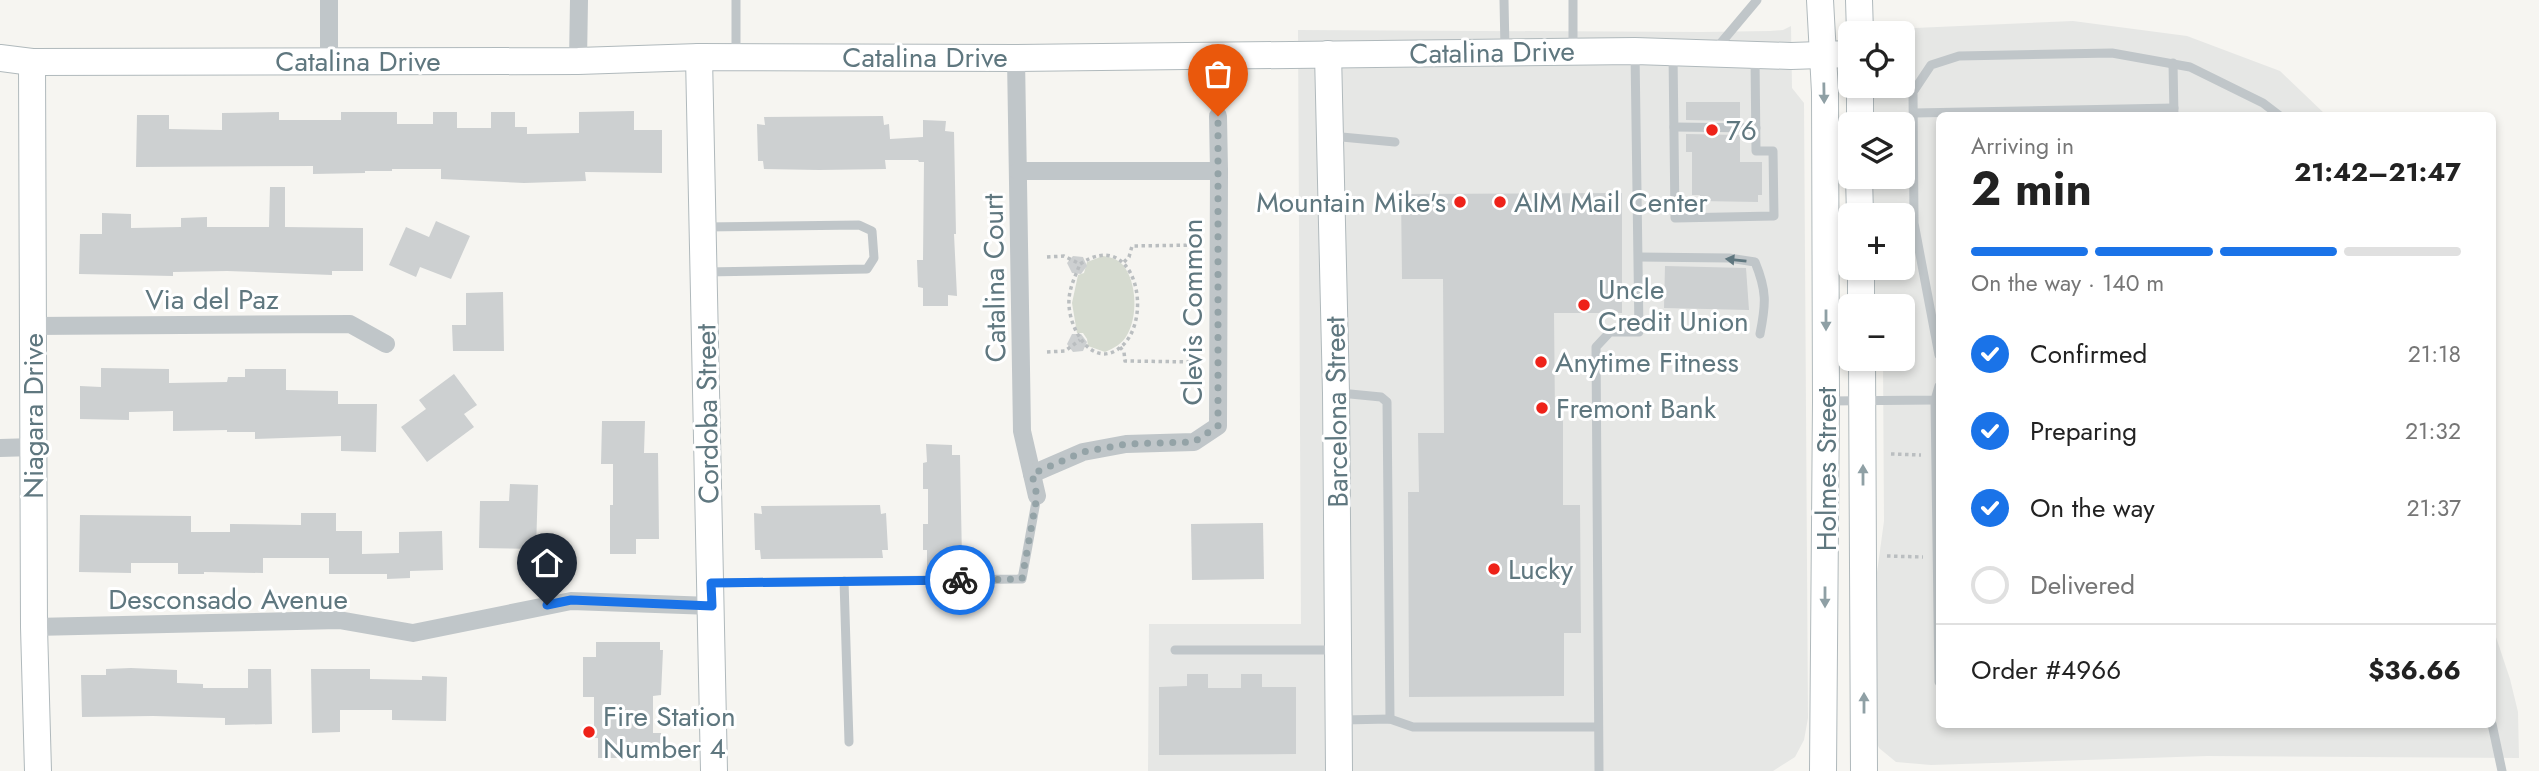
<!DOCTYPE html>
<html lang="en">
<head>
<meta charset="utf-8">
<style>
  :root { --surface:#fff; --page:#f2f2f2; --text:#222; --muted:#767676; --line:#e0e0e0; --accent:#1a73e8 }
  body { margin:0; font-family:Jost,sans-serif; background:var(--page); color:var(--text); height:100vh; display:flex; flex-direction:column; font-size:26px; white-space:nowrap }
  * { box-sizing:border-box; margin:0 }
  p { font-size:23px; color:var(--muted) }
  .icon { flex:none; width:38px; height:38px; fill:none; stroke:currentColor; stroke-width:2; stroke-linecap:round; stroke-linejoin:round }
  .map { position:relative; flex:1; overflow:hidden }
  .sheet { position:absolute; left:1936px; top:112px; width:560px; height:616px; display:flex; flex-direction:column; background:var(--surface); border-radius:10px; box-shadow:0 4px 10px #0003 }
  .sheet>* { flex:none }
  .tools { position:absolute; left:1838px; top:21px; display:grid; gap:14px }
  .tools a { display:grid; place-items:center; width:77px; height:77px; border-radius:10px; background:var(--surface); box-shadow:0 4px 10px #0003; font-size:35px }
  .pin { position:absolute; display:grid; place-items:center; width:60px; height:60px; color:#fff; margin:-72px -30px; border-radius:50% 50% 50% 0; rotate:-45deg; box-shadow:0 0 7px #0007 }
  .pin .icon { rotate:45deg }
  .courier { position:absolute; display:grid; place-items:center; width:70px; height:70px; margin:-35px; border:5px solid #1a73e8; border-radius:50%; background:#fff; color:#222; box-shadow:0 2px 9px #0007 }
  .summary em { font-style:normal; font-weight:700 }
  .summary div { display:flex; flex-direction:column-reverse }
  .summary { display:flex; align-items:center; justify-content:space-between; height:119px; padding:0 35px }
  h1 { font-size:46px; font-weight:700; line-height:52px }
  .bar { display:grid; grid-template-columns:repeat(4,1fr); gap:10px 7px; align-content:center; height:84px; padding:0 35px }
  .bar i { height:9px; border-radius:5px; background:var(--line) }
  .bar .selected { background:var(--accent) }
  .bar p { grid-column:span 4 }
  .line { display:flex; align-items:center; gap:18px; padding:0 35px; border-top:2px solid var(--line) }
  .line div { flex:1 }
  ol { padding:0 35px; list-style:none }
  li { display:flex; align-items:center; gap:21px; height:77px }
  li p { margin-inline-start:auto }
  li .icon { padding:7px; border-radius:50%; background:var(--accent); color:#fff; stroke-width:4 }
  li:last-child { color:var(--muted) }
  li i { width:38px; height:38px; border:4px solid var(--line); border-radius:50% }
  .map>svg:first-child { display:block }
  .built { fill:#e6e7e5 }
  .green { fill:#d6dbd0 }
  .building { fill:#cdd0d1 }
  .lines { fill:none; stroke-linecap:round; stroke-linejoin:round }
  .secondary-casing { stroke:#b0b9bc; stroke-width:28 }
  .path { stroke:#babec0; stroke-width:3.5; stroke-dasharray:3.5 3.5; stroke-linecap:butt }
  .lane { stroke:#c0c6c9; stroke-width:9 }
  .street { stroke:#c0c6c9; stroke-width:18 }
  .secondary { stroke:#fff; stroke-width:26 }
  .oneway { fill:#8fa0a5 }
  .oneway2 { fill:#5f777f }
  .done { stroke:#94a3a7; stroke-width:7; stroke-dasharray:0 12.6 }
  .route { stroke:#1a73e8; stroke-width:9 }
  .poi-dot { fill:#ee2219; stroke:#fff; stroke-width:2.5 }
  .labels { text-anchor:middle; stroke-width:6; stroke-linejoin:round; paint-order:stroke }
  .street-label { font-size:28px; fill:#5f777f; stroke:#fff }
  .poi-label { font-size:28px; fill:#5f777f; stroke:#fff; text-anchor:start }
</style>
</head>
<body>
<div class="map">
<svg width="2539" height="771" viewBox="0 0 2539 771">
  <rect width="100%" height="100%" fill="#f6f5f1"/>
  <g class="built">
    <polygon points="2073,21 2187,36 2280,71 2326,115 1939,116 1939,724 2492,724 2492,625 2510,679 2518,712 2519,758 2207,756 1931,765 1896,762 1879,748 1874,737 1873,602 1884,521 1883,359 1902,359 1902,306 1875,306 1871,268 1902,268 1902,215 1870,215 1870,177 1902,177 1902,124 1870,124 1869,86 1902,86 1902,33 1869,33 1869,30"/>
    <polygon points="1791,26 1792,88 1804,103 1808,718 1804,740 1795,757 1773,771 1148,771 1149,624 1301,624 1298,30 1702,32 1770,31 1783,30"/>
  </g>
  <path class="green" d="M1103,256C1110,257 1118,259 1123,265C1137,282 1138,317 1127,335C1122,344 1114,348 1105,352L1088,346L1087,339L1083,333H1077L1072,303L1078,275L1084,273L1087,262Z"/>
  <g class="building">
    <polygon points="1686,102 1740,102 1740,121 1686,120"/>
    <polygon points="634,111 634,130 662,130 662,173 585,172 586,181 524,183 441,179 441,169 392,169 392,171 365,171 365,173 313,174 313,166 136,167 137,115 169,115 169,129 222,130 222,113 279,112 279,120 341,120 341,112 397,112 397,124 433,124 433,112 457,112 457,128 491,128 491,112 515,112 515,127 527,127 527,134 579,133 579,112"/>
    <polygon points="883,116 884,125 889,124 890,139 923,137 923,120 946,121 945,131 954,132 956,234 954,234 957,296 948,295 948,306 923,306 923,288 918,287 917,260 923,260 924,162 919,162 918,160 885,160 886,169 819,170 764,169 763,161 758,161 757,124 765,125 764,117"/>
    <polygon points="1686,134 1740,135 1740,162 1762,162 1762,195 1758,195 1758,202 1700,201 1700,195 1692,195 1692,152 1686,152"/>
    <polygon points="270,187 285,187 285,227 363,228 363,271 332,271 332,275 227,271 173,272 173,276 79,274 80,234 102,234 102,213 131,214 131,228 181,227 181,218 207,217 207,227 269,227"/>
    <polygon points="1622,193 1622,313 1554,313 1555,418 1563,418 1563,505 1580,505 1581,633 1564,633 1564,696 1409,697 1408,492 1419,492 1418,433 1444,433 1443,279 1402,279 1401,194"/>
    <polygon points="436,221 470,236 451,279 420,267 416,277 389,265 406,227 429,237"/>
    <polygon points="1073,256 1083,257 1087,266 1081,274 1072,273 1067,263"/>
    <polygon points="1665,266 1746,268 1749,310 1664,308"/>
    <polygon points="503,292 504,351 453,351 452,325 466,325 466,293"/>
    <polygon points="1072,334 1081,334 1087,342 1083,351 1073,352 1067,344"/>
    <polygon points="101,368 169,369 169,383 227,382 228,377 245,377 245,369 286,369 286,390 338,391 338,404 377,404 376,452 341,451 341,436 255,439 255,432 227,432 227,430 173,431 173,411 129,412 129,420 80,419 80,386 101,387"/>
    <polygon points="454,374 477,405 464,414 474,427 427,462 401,427 426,409 419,400"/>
    <polygon points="602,421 645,421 644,453 658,453 659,539 636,539 636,554 610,554 610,505 613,505 613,464 601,464"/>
    <polygon points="926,444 952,445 952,455 960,455 962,560 953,560 953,571 927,571 927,550 923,550 923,524 928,524 928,489 923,489 923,463 927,462"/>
    <polygon points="510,484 538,485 536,549 479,548 480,501 509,501"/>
    <polygon points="880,505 881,514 886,513 888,550 882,550 883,558 761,559 760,550 755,550 754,513 762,514 761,506"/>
    <polygon points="301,513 336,513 336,531 362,531 362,554 399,553 399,532 442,531 443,570 410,571 410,578 387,579 387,574 329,574 329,558 263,558 263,573 204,572 204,574 178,574 178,563 131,563 131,573 79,572 80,515 191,516 191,532 230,532 230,524 301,525"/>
    <polygon points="1263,523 1264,579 1192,580 1191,524"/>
    <polygon points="596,642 660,642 660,650 663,650 661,695 653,696 653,733 661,733 661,758 598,758 598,738 594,738 594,697 583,697 583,657 596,657"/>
    <polygon points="131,668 177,670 177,683 203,684 203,688 248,688 248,669 271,669 272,724 225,725 225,718 153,716 82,717 81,675 106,675 106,669"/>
    <polygon points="311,669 370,669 370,679 422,680 422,676 447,677 446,721 392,720 392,710 340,710 340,732 312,733"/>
    <polygon points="1187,674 1208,674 1208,688 1241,688 1241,674 1262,674 1262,687 1296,687 1296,754 1159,755 1159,687 1187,686"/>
  </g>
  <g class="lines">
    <defs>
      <g id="secondary">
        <polyline points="1820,0 1825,92 1826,401 1823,771"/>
        <polyline points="1859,0 1860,33"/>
        <polyline points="1328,54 1336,393 1339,771"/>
        <polyline points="699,57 714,771"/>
        <polyline points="0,58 32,62 578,61 699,57 1016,58 1635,51 1791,56 1850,54"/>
        <polyline points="32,62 34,627 38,771"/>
        <polyline points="1860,86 1860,124"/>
        <polyline points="1859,177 1860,215"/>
        <polyline points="1861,268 1861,306"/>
        <polyline points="1862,359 1864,771"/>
      </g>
    </defs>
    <use href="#secondary" class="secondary-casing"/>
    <g class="path">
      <path d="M1047,257L1064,256L1080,264C1135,227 1154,317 1122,346C1094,371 1070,331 1069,305C1068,290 1075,277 1080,264"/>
      <polyline points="1124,262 1129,257 1132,246 1201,245"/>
      <polyline points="1120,347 1124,352 1125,361 1199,362"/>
      <polyline points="1047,352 1065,351 1080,340"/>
      <polyline points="1891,454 1921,455"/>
      <polyline points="1887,556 1923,557"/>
    </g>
    <g class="lane">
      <polyline points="1504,0 1505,50"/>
      <polyline points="1573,0 1573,50"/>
      <polyline points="1715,50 1757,0"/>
      <polyline points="736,54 736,0"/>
      <polyline points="1673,54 1675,218 1774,216 1773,151 1756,151 1755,57"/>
      <polyline points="2173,63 2174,116"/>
      <polyline points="1914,113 2174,108"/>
      <polyline points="1674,127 1756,128"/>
      <polyline points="1331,136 1395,142"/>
      <polyline points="705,227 859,225 872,231 874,258 867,269 705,272"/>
      <path d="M1639,257L1729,258L1755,262C1767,291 1766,304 1760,334"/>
      <polyline points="1939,355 1914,223 1913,92 1931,65 1959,56 2112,53 2190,67 2263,103 2280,116"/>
      <polyline points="1340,393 1381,397 1387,402 1390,719"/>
      <polyline points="1935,400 1939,682"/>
      <polyline points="1828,401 1935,400 1939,386"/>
      <polyline points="844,581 849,742"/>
      <polyline points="713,583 1022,579 1037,496"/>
      <polyline points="1175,650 1336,650"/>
      <polyline points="1343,720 1390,719 1413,727 1598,727"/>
      <polyline points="2492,724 2502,771"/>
      <polyline points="1599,771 1596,347 1610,332 1639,332 1635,52"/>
    </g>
    <g class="street">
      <polyline points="329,0 329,60"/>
      <polyline points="1016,58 1022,431 1037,496"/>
      <polyline points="578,61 579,0"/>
      <polyline points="1218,116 1219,171"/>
      <polyline points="1018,171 1219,171 1218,426 1194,442 1126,444 1083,452 1032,474"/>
      <polyline points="33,326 350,324 386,344"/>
      <polyline points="0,448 34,447"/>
      <polyline points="34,627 339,620 413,633 571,601 712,606"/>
    </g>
    <use href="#secondary" class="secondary"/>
  </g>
  <defs><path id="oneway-solid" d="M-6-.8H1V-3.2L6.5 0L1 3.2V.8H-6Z" transform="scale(1.75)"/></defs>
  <g class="oneway">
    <use href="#oneway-solid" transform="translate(1824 93) rotate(89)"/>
    <use href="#oneway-solid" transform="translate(1826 320) rotate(90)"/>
    <use href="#oneway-solid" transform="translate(1863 475) rotate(-90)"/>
    <use href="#oneway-solid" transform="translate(1825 597) rotate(90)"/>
    <use href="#oneway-solid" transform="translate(1864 703) rotate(-90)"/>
  </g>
  <use class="oneway2" href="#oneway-solid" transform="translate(1736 260) rotate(-174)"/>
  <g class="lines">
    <polyline class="done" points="960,580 1022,579 1037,496 1032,474 1083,452 1126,444 1194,442 1218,426 1218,116"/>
    <polyline class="route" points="547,605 571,600 712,606 711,583 960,580"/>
  </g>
  <g class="poi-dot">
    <circle cx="1712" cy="130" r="7"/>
    <circle cx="1460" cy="202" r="7"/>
    <circle cx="1500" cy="202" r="7"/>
    <circle cx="1584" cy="305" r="7"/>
    <circle cx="1541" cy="362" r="7"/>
    <circle cx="1542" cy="408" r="7"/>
    <circle cx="1494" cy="569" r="7"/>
    <circle cx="589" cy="732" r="7"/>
  </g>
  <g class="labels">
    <g class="street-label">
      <text transform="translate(1492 52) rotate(-1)" y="10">Catalina Drive</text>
      <text x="925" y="67">Catalina Drive</text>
      <text x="358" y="71">Catalina Drive</text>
      <text transform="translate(994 278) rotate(-91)" y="10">Catalina Court</text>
      <text x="212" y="309">Via del Paz</text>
      <text transform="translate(1192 312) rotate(-90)" y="10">Clevis Common</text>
      <text transform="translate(1336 412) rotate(-91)" y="10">Barcelona Street</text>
      <text transform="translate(707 414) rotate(-91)" y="10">Cordoba Street</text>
      <text transform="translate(33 416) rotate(-90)" y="10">Niagara Drive</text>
      <text transform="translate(1826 469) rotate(-90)" y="10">Holmes Street</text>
      <text x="228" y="609">Desconsado Avenue</text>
    </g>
    <g class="poi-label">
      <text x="1726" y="140">76</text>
      <text x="1446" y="212" text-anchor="end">Mountain Mike's</text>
      <text x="1514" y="212">AIM Mail Center</text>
      <text x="1598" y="299">Uncle<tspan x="1598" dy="32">Credit Union</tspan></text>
      <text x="1555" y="372">Anytime Fitness</text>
      <text x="1556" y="418">Fremont Bank</text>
      <text x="1508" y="579">Lucky</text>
      <text x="603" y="726">Fire Station<tspan x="603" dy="32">Number 4</tspan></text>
    </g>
  </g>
</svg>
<div class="tools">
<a><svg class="icon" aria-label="locate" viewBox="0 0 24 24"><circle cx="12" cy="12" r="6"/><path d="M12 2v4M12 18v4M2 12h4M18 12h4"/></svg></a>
<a><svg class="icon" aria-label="layers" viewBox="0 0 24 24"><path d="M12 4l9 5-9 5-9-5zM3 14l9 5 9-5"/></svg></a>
<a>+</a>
<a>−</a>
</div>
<div class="pin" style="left:1218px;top:116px;background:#ea580c"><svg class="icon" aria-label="bag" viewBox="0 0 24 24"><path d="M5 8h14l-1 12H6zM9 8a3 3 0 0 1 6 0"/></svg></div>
<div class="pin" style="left:547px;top:605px;background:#1f2937"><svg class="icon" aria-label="home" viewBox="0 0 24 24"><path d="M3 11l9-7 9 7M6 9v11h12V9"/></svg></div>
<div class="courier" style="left:960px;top:580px"><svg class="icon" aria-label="bike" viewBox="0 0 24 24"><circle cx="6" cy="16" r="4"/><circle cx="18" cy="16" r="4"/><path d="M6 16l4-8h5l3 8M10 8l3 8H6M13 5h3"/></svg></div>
<section class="sheet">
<div class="summary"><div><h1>2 min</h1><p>Arriving in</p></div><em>21:42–21:47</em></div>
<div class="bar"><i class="selected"></i><i class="selected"></i><i class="selected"></i><i></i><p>On the way · 140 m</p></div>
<ol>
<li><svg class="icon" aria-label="check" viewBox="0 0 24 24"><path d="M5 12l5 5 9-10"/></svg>Confirmed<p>21:18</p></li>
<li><svg class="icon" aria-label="check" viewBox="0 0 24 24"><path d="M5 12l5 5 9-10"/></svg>Preparing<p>21:32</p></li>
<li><svg class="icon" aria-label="check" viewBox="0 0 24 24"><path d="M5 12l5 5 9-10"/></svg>On the way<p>21:37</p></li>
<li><i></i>Delivered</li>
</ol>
<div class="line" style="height:91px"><div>Order #4966</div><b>$36.66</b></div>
</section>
</div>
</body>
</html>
